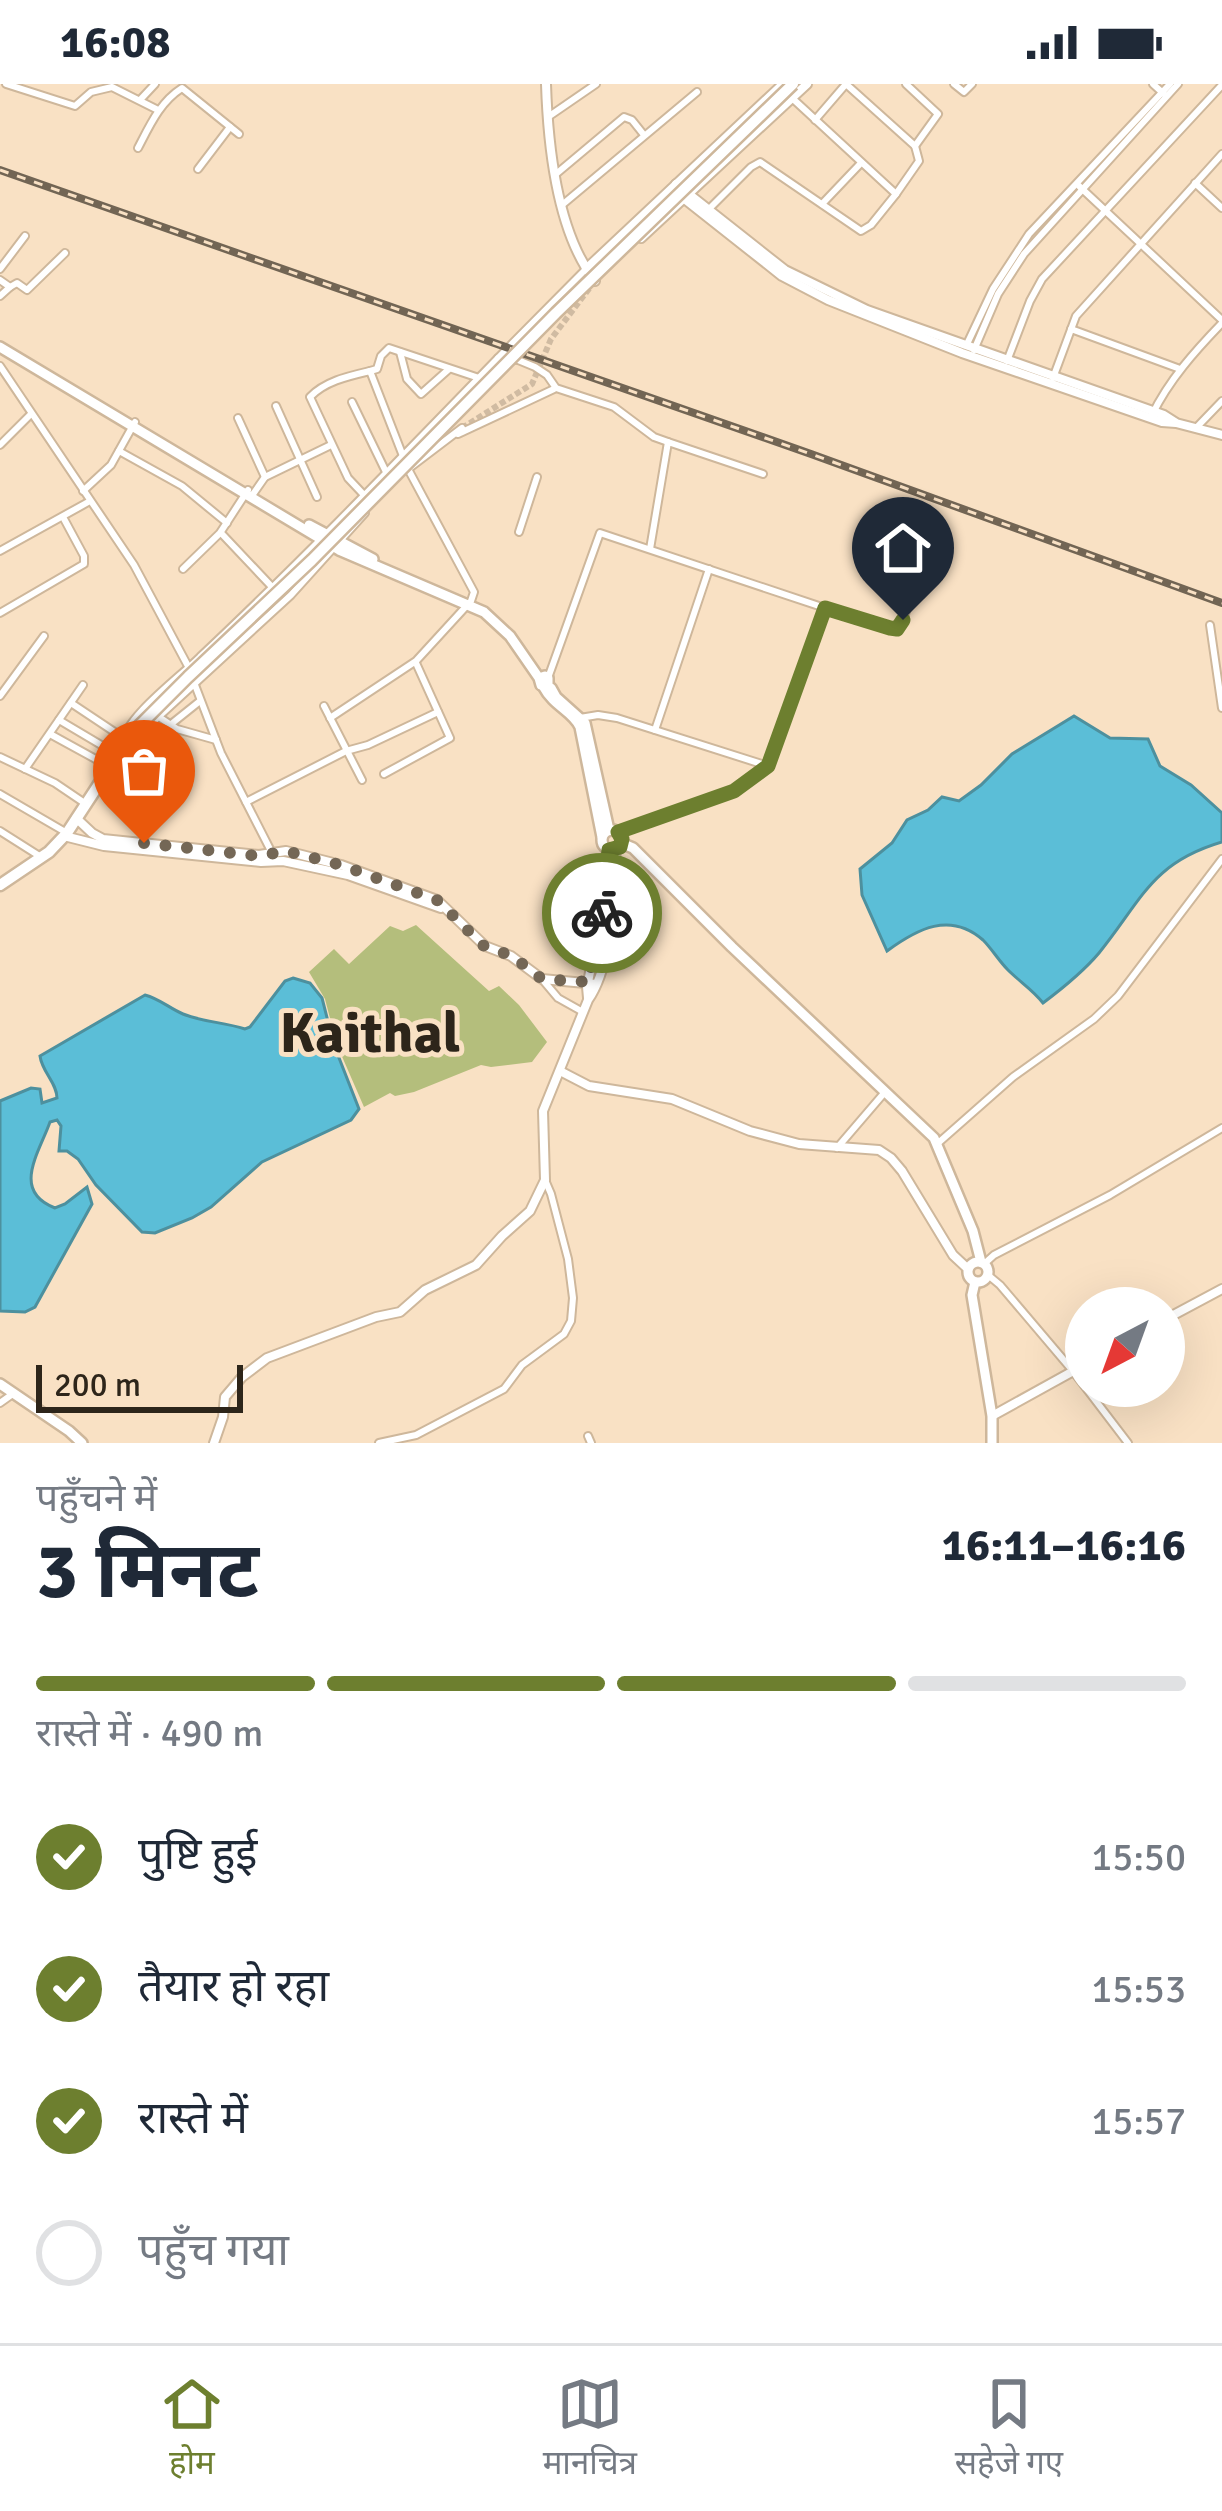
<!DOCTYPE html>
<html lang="hi">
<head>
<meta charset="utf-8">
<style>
  :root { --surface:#fff; --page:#f6f6f7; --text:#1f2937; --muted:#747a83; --line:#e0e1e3; --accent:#6d7f2f }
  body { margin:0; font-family:Signika,"Noto Sans Devanagari",sans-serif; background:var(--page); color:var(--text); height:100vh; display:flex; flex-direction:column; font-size:45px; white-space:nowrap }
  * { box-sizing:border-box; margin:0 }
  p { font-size:39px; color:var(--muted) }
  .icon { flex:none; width:66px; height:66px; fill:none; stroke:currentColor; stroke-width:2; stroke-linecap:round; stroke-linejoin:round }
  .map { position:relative; height:1359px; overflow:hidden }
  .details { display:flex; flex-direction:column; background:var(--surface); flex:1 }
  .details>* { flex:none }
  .needle { width:78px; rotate:221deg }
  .controls { position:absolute; left:1065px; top:1203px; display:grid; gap:24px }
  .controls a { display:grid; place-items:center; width:120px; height:120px; border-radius:50%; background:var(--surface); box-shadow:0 12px 48px #0002; font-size:60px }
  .scale { position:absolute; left:36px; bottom:30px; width:207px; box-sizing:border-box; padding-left:12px; border:6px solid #2d251a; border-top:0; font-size:33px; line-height:42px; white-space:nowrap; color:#2d251a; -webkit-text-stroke:9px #f9e1c4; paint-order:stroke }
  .pin { position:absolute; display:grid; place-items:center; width:102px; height:102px; color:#fff; margin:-123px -51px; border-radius:50% 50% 50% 0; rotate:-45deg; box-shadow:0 0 12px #0007 }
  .pin .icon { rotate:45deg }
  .courier { position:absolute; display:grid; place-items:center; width:120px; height:120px; margin:-60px; border:9px solid #6d7f2f; border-radius:50%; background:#fff; color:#222; box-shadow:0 3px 15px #0007 }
  .overview em { font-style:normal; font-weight:700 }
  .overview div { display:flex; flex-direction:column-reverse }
  .overview { display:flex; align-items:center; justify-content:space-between; height:204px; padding:0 36px }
  h1 { font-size:78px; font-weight:700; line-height:90px }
  .bar { display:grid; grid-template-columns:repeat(4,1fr); gap:18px 12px; align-content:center; height:144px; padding:0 36px }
  .bar i { height:15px; border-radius:9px; background:var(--line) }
  .bar .current { background:var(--accent) }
  .bar p { grid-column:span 4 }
  ol { padding:0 36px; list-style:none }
  li { display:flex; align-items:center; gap:36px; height:132px }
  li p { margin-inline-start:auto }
  li .icon { padding:12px; border-radius:50%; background:var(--accent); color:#fff; stroke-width:4 }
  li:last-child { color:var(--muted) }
  li i { width:66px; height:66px; border:6px solid var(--line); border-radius:50% }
  .status { display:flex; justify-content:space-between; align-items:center; height:84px; padding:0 60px; background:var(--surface); direction:ltr }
  .status svg { height:33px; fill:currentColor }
  .menu { display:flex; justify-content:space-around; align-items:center; height:168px; border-top:3px solid var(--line); background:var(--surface); font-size:33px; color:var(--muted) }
  .menu a { display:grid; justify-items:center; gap:6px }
  .menu .current { color:var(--accent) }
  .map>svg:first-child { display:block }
  .green { fill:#b4be7c }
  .water { fill:#5bbed7; stroke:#4d909e; stroke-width:3 }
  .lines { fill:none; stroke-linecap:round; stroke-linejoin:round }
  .minor-tunnel { stroke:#d0bba2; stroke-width:6; stroke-dasharray:6 3; stroke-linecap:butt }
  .minor-casing { stroke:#ceb79b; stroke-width:10 }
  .tertiary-casing { stroke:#ceb79b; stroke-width:12 }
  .secondary-casing { stroke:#ceb79b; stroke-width:14 }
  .primary-casing { stroke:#ceb79b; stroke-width:15 }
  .minor { stroke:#fff; stroke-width:6 }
  .tertiary { stroke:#fff; stroke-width:8 }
  .secondary { stroke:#fff; stroke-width:9 }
  .primary { stroke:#fff; stroke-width:10 }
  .rail-casing { stroke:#726554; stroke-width:8 }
  .rail { stroke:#f9e1c4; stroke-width:3; stroke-dasharray:9; stroke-linecap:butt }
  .primary-bridge-casing { stroke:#ceb79b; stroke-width:15; stroke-linecap:butt }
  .primary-bridge { stroke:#fff; stroke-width:10 }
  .done { stroke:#746756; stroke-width:12; stroke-dasharray:0 21.6 }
  .route { stroke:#6d7f2f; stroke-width:15 }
  .labels { text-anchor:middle; stroke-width:10; stroke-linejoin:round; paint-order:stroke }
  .town-label { font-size:57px; font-weight:bold; fill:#2d251a; stroke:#f9e1c4 }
</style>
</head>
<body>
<div class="status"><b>16:08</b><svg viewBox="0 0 49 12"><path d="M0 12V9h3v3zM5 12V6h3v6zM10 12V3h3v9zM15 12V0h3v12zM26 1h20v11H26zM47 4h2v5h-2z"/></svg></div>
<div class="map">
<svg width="1222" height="1359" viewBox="0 0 1222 1359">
  <rect width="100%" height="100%" fill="#f9e1c4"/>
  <polygon class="green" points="416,841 489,907 499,902 519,921 547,958 532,978 491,983 481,981 414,1008 395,1012 390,1009 364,1023 337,961 325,915 309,888 334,865 349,880 390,842 403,847"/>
  <g class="water">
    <path d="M1074,632L1110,654L1148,655L1160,682L1191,701L1222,729V758C1151,779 1142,816 1099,869C1083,888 1063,904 1043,919C1033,906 1020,898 1008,886C999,877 992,865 983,856C950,827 917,845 887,867L862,811L860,785L892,759L907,736L928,726L942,713L959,717L981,701L1012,670Z"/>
    <path d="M293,894L310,899L322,914L334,961L359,1025L351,1036L262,1078L211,1123L192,1134L155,1149L142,1148L96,1101L78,1075L67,1067H59L61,1042L57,1036L50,1038C39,1069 11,1107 55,1124L65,1120L87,1103L92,1120L35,1223L25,1228L0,1227V1017L31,1004L40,1005L42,1019L57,1014C57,999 42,988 40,972L145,911C160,915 169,924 183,930C202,938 224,938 245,945L250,943L285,897Z"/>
  </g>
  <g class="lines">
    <polyline class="minor-tunnel" points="462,344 532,300 551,255 591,202"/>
    <defs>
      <g id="minor">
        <polyline points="6,0 75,22 91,8 112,3 158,26"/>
        <polyline points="846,0 915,62 919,77 896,110"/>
        <polyline points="906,0 938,30 915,62"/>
        <polyline points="954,0 964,8 972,0"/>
        <polyline points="1153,0 1164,10"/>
        <polyline points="140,16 155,0"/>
        <polyline points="548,33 596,0"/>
        <polyline points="815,36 846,0"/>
        <path d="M138,64C150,41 160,18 182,4L239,50"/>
        <polyline points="198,85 230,43"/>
        <polyline points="556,90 624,33 632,36 644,51"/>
        <polyline points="1195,99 1222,124"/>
        <polyline points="1079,102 1222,236"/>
        <polyline points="822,120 861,79"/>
        <polyline points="562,121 697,8"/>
        <polyline points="705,129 751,83 760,78 861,147 871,141 896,110 792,14"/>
        <polyline points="0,185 25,152"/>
        <polyline points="0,196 10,203 0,212"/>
        <polyline points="10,203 17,199 27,206 65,169"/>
        <polyline points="1071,245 1180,285"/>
        <polyline points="967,260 993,205 1029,150 1170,0"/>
        <polyline points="974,266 998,210 1024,170 1178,0"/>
        <polyline points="400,268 407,295 421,310 449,285"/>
        <polyline points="498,274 586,185"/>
        <polyline points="1007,277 1030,217 1042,195 1222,1"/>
        <polyline points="0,282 134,481 189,584"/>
        <polyline points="370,287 377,285 381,272 389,264 479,294"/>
        <polyline points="1053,294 1076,232 1222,70"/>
        <polyline points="352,318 386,388"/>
        <polyline points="276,322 317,413"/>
        <path d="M1152,331C1169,296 1195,267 1222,239"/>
        <polyline points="238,334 265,393"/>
        <polyline points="1196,344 1222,317"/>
        <polyline points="458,350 554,305"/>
        <polyline points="0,361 31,330"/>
        <polyline points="119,367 182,402 227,439"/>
        <polyline points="408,385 462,344"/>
        <polyline points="83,407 111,381 135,338"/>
        <polyline points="251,413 265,393 331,361"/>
        <polyline points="519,448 537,393"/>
        <polyline points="222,450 273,504"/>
        <polyline points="650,465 668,358 763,390"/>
        <polyline points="0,467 90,417"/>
        <polyline points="183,485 220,449 248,406"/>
        <polyline points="0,529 84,480 84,472 63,433"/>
        <polyline points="1210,541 1222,624"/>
        <polyline points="548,594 600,449 825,524 897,545 903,536 930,458"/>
        <polyline points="195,601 221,669 272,769"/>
        <polyline points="0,612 44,552"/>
        <polyline points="71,619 122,653"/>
        <polyline points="324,622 362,696"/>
        <polyline points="159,633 177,645 216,656"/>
        <path d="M330,634L416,577L471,517L474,508L408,385L370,287C349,292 325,297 310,313L348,394L364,411"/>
        <polyline points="580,634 598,631 617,634 768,682"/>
        <polyline points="59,636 118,671"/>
        <polyline points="170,641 200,617"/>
        <polyline points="655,646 709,485"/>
        <polyline points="50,650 110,683"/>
        <polyline points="130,659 291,511 365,429"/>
        <path d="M122,660C125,633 180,593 200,573C303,476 400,375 498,274L518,276L535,283L547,291L556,304L614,323L654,353L668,358"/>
        <polyline points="0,673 55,699 86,720"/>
        <polyline points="25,685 83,601"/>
        <polyline points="384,690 450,654 416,579"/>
        <polyline points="0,710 67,749"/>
        <polyline points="246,718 346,667 368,661 438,628"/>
        <polyline points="0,747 41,773"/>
        <polyline points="618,748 734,707 768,682 825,524"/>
        <polyline points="542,895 558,914 583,928"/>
        <polyline points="937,1060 1013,993 1094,935 1118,912 1222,775"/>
        <polyline points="837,1064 885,1008"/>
        <polyline points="984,1180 994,1171 1110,1111 1222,1044"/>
        <polyline points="988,1191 1000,1201 1073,1287 1128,1359"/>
        <polyline points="0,1319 14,1309"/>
        <polyline points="588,1352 591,1359"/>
        <polyline points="379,1359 416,1351 504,1305 522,1281 564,1250 571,1237 573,1214 568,1175 551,1110 545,1096"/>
      </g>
      <g id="tertiary">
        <path d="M546,0C548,61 557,148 595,197"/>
        <polyline points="676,100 785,186 867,226 1164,331 1175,338"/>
        <polyline points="672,105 782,192 828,216 962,269 1162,338 1176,339 1222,351"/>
        <polyline points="641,154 807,0"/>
        <polyline points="586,185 783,0"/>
        <polyline points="76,734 92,749 103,755 259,771 286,767 341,781 437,816 485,862 511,872 542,895 596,900"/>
        <polyline points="64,752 104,762 261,778 283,777 348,791 441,824"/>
        <polyline points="588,914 587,903 601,834 609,766"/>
        <polyline points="560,987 589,1002 672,1015 750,1047 799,1060 879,1066 891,1074 902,1087 953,1171 968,1185"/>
        <polyline points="1164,1236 1222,1205"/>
        <polyline points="992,1332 1086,1280"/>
        <path d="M214,1359L223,1333L225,1313L242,1293L267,1274L376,1233L400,1228L425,1206L476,1181L502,1152L530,1127L545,1096L543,1027L588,916C614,879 612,809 616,765"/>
      </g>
      <g id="secondary">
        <polyline points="0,263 339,466 484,528 510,552 539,594 545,592 548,594 548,600 541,601 539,594"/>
        <polyline points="309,441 373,475"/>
        <path d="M543,602C554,623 573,627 580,643L602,753"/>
        <polyline points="551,604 556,613 585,639 609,746"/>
        <circle cx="612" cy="756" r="10"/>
        <polyline points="621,759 633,764 732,863 934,1054 973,1147 981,1178"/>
        <circle cx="978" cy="1188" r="10"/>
        <polyline points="975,1198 972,1211 992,1332 992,1359"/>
        <polyline points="0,1300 69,1347 82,1359"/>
      </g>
      <polyline id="primary" points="0,801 49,768 67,749 133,648"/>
    </defs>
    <use href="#minor" class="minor-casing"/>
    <use href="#tertiary" class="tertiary-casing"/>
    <use href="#secondary" class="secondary-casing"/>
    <use href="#primary" class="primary-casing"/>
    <use href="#minor" class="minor"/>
    <use href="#tertiary" class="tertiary"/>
    <use href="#secondary" class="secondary"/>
    <use href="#primary" class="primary"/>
    <defs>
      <polyline id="rail" points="0,86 811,370 1222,519"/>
    </defs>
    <use href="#rail" class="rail-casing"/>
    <use href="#rail" class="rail"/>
    <defs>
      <polyline id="primary-bridge" points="133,648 188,593 312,476 556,229 793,0"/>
    </defs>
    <use href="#primary-bridge" class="primary-bridge-casing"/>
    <use href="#primary-bridge" class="primary-bridge"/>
  </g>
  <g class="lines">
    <polyline class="done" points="144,759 259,772 286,767 341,781 437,816 484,862 512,872 542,895 588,898 602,829"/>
    <polyline class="route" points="602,829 609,766 620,763 622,755 618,748 734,707 768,682 825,524 890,544 897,545 903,536"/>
  </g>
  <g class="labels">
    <g class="town-label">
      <text x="370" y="968">Kaithal</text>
    </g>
  </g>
</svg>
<div class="controls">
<a><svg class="needle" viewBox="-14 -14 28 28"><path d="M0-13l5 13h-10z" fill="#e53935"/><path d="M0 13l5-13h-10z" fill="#747a83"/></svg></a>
</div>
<div class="scale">200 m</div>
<div class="pin" style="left:144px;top:759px;background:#ea580c"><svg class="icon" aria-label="bag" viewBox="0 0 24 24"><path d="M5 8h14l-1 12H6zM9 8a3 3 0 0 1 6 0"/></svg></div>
<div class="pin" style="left:903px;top:536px;background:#1f2937"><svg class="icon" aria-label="home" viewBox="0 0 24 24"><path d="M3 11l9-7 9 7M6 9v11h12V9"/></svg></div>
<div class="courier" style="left:602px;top:829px"><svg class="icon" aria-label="bike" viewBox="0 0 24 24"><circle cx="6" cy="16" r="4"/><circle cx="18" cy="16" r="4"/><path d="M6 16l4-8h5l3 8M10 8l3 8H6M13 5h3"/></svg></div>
</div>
<section class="details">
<div class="overview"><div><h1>3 मिनट</h1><p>पहुँचने में</p></div><em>16:11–16:16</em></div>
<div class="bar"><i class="current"></i><i class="current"></i><i class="current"></i><i></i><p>रास्ते में · 490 m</p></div>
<ol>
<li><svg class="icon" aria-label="check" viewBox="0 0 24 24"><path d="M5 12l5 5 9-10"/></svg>पुष्टि हुई<p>15:50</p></li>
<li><svg class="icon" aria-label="check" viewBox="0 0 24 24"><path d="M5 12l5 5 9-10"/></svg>तैयार हो रहा<p>15:53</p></li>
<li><svg class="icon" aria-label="check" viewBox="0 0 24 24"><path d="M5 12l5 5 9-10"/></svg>रास्ते में<p>15:57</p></li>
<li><i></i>पहुँच गया</li>
</ol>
</section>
<nav class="menu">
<a class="current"><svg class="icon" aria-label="home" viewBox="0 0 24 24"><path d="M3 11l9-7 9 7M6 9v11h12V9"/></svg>होम</a>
<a><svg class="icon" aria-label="map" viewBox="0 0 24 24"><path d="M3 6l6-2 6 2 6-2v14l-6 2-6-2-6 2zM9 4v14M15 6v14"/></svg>मानचित्र</a>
<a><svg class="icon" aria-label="saved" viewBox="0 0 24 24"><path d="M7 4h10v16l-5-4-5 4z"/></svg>सहेजे गए</a>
</nav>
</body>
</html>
